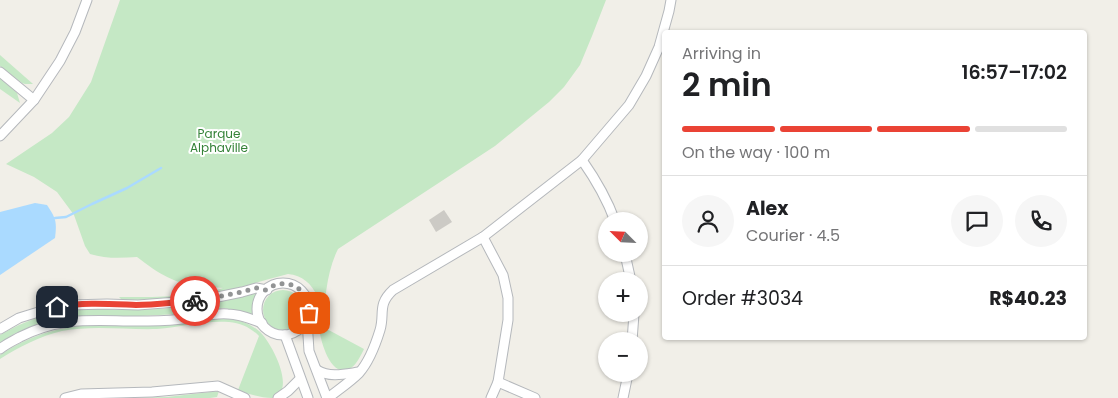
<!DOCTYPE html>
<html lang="en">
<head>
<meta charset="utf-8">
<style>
  :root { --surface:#fff; --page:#f6f6f6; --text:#202124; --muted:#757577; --line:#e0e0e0; --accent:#ea4335 }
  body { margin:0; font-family:Poppins,sans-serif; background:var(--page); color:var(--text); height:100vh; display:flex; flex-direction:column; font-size:19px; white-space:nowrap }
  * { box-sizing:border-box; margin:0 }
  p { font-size:16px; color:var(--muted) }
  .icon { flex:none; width:28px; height:28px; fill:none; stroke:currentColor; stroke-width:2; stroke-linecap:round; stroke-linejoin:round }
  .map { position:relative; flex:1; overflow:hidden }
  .details { position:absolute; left:662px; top:30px; width:425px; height:310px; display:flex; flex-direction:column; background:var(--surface); border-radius:5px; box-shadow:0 1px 4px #0004 }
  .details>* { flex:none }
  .needle { width:32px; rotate:294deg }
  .controls { position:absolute; left:598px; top:212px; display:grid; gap:10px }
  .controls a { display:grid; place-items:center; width:50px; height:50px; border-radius:50%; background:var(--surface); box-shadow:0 1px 4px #0004; font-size:25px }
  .pin { position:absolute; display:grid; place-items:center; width:42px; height:42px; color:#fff; margin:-21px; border-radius:10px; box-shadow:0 2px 8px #0006 }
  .courier { position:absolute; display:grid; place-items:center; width:50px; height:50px; margin:-25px; border:4px solid #ea4335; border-radius:50%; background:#fff; color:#222; box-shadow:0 1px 6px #0007 }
  .headline em { font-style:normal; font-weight:600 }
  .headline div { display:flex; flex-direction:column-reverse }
  .headline { display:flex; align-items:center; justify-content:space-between; height:85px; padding:0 20px }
  h1 { font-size:32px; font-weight:600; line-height:38px }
  .bar { display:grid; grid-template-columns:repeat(4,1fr); gap:8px 5px; align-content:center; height:60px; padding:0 20px }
  .bar i { height:6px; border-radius:4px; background:var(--line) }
  .bar .active { background:var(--accent) }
  .bar p { grid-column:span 4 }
  .line { display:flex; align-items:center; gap:12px; padding:0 20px; border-top:1px solid var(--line) }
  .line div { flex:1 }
  .round { display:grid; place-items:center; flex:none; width:52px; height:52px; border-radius:26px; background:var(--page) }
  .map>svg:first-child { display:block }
  .green { fill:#c5e8c5 }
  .water { fill:#aadaff }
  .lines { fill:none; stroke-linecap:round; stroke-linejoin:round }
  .stream { stroke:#aadaff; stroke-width:2.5 }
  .building { fill:#cccac5 }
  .street-casing { stroke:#b5b8bc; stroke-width:11 }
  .street { stroke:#fff; stroke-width:9 }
  .done { stroke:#929495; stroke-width:5; stroke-dasharray:0 9 }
  .route { stroke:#ea4335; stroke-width:6 }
  .labels { text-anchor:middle; stroke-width:4; stroke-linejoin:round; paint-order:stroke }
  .park-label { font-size:12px; fill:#348238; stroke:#fff }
</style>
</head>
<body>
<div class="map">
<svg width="1118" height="398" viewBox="0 0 1118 398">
  <rect width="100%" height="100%" fill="#f1efe8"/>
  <g class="green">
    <path d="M120,0H606L592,36L580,65L564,87L549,102L495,146L338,249C326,273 325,301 323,327L364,349C361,355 357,364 351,368C331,381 320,340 319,327C318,316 322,306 317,296C312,284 302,275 288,274C260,281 231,291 202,295C176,299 150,300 124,300L121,299L119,297C150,297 194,298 223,288C216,287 209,288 203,287C175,284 159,274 137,257C121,258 106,259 90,254L85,246L74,215L57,192L34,177L6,164L52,133L69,117L91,82Z"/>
    <polygon points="0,55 33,84 25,84 22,83 0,66"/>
    <polygon points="0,78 17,93 20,103 0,89"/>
    <circle cx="283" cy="310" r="20"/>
    <path d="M257,293L254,317L241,311L223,308L178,314L141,316H82L57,319L35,325L14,334L0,343V335C24,321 51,311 79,309C92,308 104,309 117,310C131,310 145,310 159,309C192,307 224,301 257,293Z"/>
    <path d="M216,318C232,318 247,321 259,331C271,341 298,392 272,398C261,398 248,394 238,390L259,336C251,328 241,323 229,322C205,320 181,327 157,329C126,330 93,325 62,331C40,336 19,347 0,359V355C28,336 59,326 93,325C106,325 119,326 132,326C160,326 188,323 216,318Z"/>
    <polygon points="219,391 217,397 210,398 128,398 167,397"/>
  </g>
  <path class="water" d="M35,203L47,205C56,219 57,221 55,238L0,275V212Z"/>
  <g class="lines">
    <polyline class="stream" points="55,218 66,217 92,204 127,188 161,168"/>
  </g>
  <polygon class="building" points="444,210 452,222 436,232 429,220"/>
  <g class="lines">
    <defs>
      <g id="street">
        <polyline points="0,72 34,100"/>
        <polyline points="0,136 34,100 60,61 75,32 87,0"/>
        <path d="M582,160C596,180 607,199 615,221"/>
        <polyline points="483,237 503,275 508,298 508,320 498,382 491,398"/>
        <polyline points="625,254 631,281"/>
        <circle cx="283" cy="309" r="26"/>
        <polyline points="307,320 309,351 327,398"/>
        <polyline points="0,329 19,318 45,310 69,305 107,304 138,305 203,300 242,292 256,288 267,290"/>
        <polyline points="285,335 308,398"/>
        <polyline points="632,341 634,314"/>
        <path d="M0,349C6,344 13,341 20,337C65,314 100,322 148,321C162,321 177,320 190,318C203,316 215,313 228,314C240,314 251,319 262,323"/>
        <path d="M317,370C330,378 345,374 359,372"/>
        <polyline points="498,382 535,398"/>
        <polyline points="65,398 81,394 152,392 218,386 245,398"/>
        <polyline points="278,398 288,391 300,379"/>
        <path d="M328,398C338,390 350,382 359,373C368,363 376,343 380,330C385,313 377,305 393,290L483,237L582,160L629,105L646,76L659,47L669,11L671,0"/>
        <polyline points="623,398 628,374"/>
      </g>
    </defs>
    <use href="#street" class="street-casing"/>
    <use href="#street" class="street"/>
  </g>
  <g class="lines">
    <path class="done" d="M195,301L242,292L256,288L266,290C286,275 310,288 309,313"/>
    <path class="route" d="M57,307C83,302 110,304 136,305C155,305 176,302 195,301"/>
  </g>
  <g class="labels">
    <g class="park-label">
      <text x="219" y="138">Parque<tspan x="219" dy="14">Alphaville</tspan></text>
    </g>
  </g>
</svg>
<div class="controls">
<a><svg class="needle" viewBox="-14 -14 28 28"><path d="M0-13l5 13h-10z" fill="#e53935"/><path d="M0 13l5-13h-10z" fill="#757577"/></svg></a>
<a>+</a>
<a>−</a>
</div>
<div class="pin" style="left:309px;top:313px;background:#ea580c"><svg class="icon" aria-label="bag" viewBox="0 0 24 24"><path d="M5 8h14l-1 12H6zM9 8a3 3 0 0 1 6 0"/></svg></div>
<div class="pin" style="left:57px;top:307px;background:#1f2937"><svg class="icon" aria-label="home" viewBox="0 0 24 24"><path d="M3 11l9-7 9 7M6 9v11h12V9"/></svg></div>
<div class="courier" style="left:195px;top:301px"><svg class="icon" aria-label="bike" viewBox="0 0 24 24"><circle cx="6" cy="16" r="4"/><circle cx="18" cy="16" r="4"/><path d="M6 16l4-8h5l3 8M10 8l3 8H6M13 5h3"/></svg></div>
<section class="details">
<div class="headline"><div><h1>2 min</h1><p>Arriving in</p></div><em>16:57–17:02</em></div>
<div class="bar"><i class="active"></i><i class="active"></i><i class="active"></i><i></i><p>On the way · 100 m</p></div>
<div class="line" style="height:90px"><a class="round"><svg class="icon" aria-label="person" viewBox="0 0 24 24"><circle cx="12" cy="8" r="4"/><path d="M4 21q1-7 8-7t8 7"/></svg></a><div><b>Alex</b><p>Courier · 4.5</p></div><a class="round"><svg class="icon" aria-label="chat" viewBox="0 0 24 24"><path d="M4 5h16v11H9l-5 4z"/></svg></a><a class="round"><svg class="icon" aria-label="phone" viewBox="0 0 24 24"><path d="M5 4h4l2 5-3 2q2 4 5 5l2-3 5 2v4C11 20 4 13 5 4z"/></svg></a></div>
<div class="line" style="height:65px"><div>Order #3034</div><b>R$40.23</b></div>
</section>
</div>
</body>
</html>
